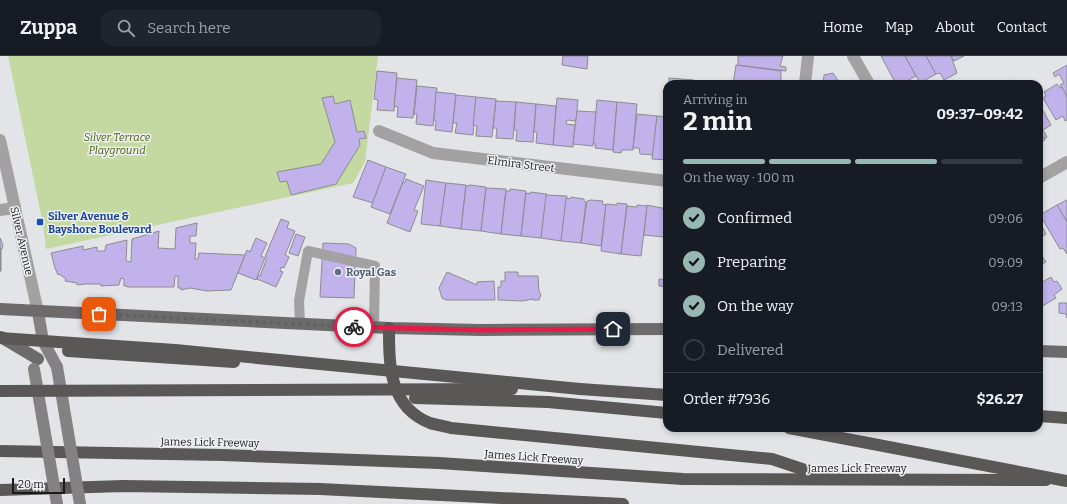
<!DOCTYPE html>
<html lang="en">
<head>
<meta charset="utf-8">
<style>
  :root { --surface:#171b24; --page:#20242c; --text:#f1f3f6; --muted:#9ea1a6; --line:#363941; --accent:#97b7b3 }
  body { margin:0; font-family:Bitter,serif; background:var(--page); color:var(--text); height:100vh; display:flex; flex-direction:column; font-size:15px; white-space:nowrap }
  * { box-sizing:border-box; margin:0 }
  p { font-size:13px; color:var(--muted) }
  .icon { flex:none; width:22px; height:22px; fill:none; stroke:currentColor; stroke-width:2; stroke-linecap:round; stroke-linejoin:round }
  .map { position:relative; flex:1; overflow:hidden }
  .drawer { position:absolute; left:663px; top:24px; width:380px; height:352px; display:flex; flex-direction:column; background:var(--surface); border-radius:12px; box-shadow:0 2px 6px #0003 }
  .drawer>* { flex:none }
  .scale { position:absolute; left:12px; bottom:10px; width:53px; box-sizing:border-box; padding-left:4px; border:2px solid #1b1b1d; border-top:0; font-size:11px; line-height:14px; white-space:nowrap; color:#1b1b1d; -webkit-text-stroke:3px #f0f1f5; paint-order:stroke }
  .pin { position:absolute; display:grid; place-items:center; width:34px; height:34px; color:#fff; margin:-17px; border-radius:8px; box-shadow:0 2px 6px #0006 }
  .courier { position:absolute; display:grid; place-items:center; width:40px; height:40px; margin:-20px; border:3px solid #e11d48; border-radius:50%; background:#fff; color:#222; box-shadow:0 1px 5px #0007 }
  .head em { font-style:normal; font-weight:700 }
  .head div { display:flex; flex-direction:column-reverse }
  .head { display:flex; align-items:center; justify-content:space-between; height:68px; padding:0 20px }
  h1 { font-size:26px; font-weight:700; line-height:30px }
  .bar { display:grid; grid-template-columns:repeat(4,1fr); gap:6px 4px; align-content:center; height:48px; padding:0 20px }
  .bar i { height:5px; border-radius:3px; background:var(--line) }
  .bar .active { background:var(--accent) }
  .bar p { grid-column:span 4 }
  .line { display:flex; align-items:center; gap:10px; padding:0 20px; border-top:1px solid var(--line) }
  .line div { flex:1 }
  ol { padding:0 20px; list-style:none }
  li { display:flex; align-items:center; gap:12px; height:44px }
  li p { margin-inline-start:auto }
  li .icon { padding:4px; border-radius:50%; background:var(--accent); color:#111; stroke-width:4 }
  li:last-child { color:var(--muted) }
  li i { width:22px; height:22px; border:2px solid var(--line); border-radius:50% }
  header { display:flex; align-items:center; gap:24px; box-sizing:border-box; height:56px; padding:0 20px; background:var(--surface); border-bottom:1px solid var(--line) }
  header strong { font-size:19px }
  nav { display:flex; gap:22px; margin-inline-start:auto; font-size:14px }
  .search { width:280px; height:36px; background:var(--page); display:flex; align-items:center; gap:10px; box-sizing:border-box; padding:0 14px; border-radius:12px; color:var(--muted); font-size:15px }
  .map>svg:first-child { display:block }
  .green { fill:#c3d9a1 }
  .building { fill:#c1b2eb; stroke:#8c8c8f }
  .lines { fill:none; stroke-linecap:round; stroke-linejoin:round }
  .service { stroke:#a3a1a2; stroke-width:10 }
  .minor { stroke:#a3a1a2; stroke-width:12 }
  .tertiary { stroke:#a3a1a2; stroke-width:12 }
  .secondary { stroke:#848182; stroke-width:12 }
  .primary { stroke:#6d6a6b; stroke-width:12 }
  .motorway { stroke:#5a5757; stroke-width:12 }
  .secondary-bridge { stroke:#848182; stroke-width:12 }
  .motorway-bridge { stroke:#5a5757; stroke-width:12 }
  .done { stroke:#616164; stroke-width:4; stroke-dasharray:0 7.2 }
  .route { stroke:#e11d48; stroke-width:5 }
  .transit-dot { fill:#1a4fb4; stroke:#f0f1f5; stroke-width:1.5 }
  .service-dot { fill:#5c6f8a; stroke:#f0f1f5; stroke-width:1.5 }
  .labels { text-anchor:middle; stroke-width:3; stroke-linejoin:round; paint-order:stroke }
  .park-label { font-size:11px; font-style:italic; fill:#496108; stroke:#f0f1f5 }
  .street-label { font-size:11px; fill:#1b1b1d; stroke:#f0f1f5 }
  .transit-label { font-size:11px; font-weight:bold; fill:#164399; stroke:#f0f1f5; text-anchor:start }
  .service-label { font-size:11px; font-weight:bold; fill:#4e5e75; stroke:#f0f1f5; text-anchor:start }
</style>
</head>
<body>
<header>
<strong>Zuppa</strong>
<div class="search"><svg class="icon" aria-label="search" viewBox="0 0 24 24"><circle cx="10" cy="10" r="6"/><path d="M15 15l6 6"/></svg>Search here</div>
<nav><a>Home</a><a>Map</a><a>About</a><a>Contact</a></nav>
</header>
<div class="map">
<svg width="1067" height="448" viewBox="0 0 1067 448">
  <rect width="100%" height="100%" fill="#e2e4e7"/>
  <polygon class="green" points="8,0 378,0 365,106 353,127 46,193 43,168"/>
  <g class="building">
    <polygon points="563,0 588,0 587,13 562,9"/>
    <polygon points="738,0 783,0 780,10 786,11 786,15 738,9"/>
    <polygon points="881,0 905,0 916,20 907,25 908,28 896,28"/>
    <polygon points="905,0 926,0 936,18 920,27"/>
    <polygon points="926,0 951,0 957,17 944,24 940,17 936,18"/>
    <polygon points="951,0 964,0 954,5"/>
    <polygon points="736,9 781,15 781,28 733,28"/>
    <polygon points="1067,9 1067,41 1060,29 1064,27 1059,18 1055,21 1053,17"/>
    <polygon points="377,15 397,17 394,55 377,54 378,44 374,43"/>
    <polygon points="833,17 840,28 823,28 824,19"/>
    <polygon points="397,22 417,24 413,62 397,61 398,51 394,50"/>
    <polygon points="669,22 681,23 681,28 669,28"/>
    <polygon points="681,23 694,24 694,28 681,28"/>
    <polygon points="1010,24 1012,28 1004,28"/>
    <polygon points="1057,28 1060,32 1062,31 1067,41 1067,64 1065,65 1063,60 1056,64 1043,42 1046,40 1044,36"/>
    <polygon points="417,30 437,32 433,70 416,68 417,58 414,58"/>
    <polygon points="436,36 456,38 452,76 435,74 436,65 434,64"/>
    <polygon points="456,39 476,41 473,79 455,77 457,67 453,67"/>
    <polygon points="333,40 335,48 350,44 357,76 364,75 366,82 359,83 360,89 336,128 291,139 287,125 280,126 277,116 321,108 335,86 322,42"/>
    <polygon points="476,41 496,43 492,81 476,80 477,70 473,69"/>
    <polygon points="557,42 578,44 576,65 567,64 566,68 575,69 573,91 553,89"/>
    <polygon points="597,44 617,46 613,94 595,92 596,88 593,88"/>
    <polygon points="496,45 516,46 513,83 496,82 497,72 493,72"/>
    <polygon points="516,46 536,48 533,86 516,85 517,74 514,74"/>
    <polygon points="617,46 637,48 633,94 622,94 621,97 613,96"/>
    <polygon points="1039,47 1051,69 1043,74 1047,81 1044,83 1039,73"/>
    <polygon points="536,48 556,50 553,89 536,87 537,76 534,76"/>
    <polygon points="577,55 596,56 593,90 573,88"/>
    <polygon points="637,58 657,60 653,99 640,98 639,92 633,92"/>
    <polygon points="657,60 667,61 667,104 652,103"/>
    <polygon points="1039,73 1045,84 1039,87"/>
    <polygon points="368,104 386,111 373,147 353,141"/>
    <polygon points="386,111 406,118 390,158 371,151"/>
    <polygon points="406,123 424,130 414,154 418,155 410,176 387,167 403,126 405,127"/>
    <polygon points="426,124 446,127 440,170 421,168"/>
    <polygon points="446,127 466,129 461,173 440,170"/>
    <polygon points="470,129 486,131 481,175 461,173 466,130"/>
    <polygon points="486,132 506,133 501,178 481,175"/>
    <polygon points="510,133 526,135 521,180 501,178 506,135 510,135"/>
    <polygon points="530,136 547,138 541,182 521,180 526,137 530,138"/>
    <polygon points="546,139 567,140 561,185 541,182"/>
    <polygon points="571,141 584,143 584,145 586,146 581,187 561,185 566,142 570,143"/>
    <polygon points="591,144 603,145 602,148 606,149 601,190 581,187 587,145"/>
    <polygon points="1067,144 1067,166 1057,149"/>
    <polygon points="617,147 627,148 621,198 601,195 606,148 617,149"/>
    <polygon points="637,149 646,150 647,152 641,200 621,198 627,150 637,151"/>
    <polygon points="647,149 667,153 664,181 644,179"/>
    <polygon points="1057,149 1067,166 1067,198 1063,192 1060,193 1040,159"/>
    <polygon points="667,154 667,183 663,182"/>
    <polygon points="281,163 289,166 287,172 295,175 285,199 289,201 284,212 281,211 280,215 283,216 276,231 257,223 258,219 260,220 267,202 265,201 269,191"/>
    <polygon points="197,167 196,180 190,180 190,187 196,187 195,203 198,203 199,197 245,199 231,234 207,235 190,232 181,234 181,232 178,232 178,220 175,220 174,231 127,231 127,230 124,230 124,223 121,222 119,229 101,230 101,228 85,228 77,229 77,227 65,225 66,223 59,218 58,219 55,212 51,197 83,190 83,194 97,191 97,195 105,195 106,189 127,184 126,205 131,206 132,183 159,175 158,192 175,193 176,172"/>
    <polygon points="1043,172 1046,178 1039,183 1039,174"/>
    <polygon points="296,178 305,181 298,200 289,197"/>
    <polygon points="0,182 3,189 2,193 0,193"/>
    <polygon points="256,182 267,187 261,200 265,202 256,224 238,217 247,194 250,196"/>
    <polygon points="323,187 349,188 356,192 354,242 320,241"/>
    <rect x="0" y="193" width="1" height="22"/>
    <polygon points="1039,195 1046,206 1042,208 1041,207 1039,208"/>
    <polygon points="447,216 477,229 477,226 494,225 495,244 446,244 442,242 439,232"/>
    <polygon points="505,216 518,216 518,220 538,220 539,236 541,238 539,244 533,244 533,243 522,245 498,244 498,231 501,231 501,225 505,225"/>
    <polygon points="1051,221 1054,226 1057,225 1062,233 1054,239 1056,242 1039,252 1039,228"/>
    <polygon points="659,223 667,224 667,231 659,230"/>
    <polygon points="1059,247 1067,247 1067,262 1066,258 1059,257"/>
  </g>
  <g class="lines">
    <polyline class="service" points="300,268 299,245 308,195 375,210 374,272"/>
    <g class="minor">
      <polyline points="853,0 869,28"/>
      <polyline points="805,28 808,0"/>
      <polyline points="379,75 433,97 667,125"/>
      <polyline points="1039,122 1067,106"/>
      <polyline points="0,154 15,152"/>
    </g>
    <polyline class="tertiary" points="0,84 38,256"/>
    <polyline class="secondary" points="38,256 43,285 57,311"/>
    <g class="primary">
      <polyline points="0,253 389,272 481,274 667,273"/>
      <polyline points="1,281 38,303"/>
      <polyline points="1039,295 1067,296"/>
    </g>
    <g class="motorway">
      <path d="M389,272C389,309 389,351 430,367C436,369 444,370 451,372L772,403L826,421"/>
      <polyline points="68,295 234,306"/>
      <polyline points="580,333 667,339"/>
      <polyline points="548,346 667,357"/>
      <polyline points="1039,360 1067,362"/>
      <polyline points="0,395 223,399 330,403 439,407 683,423 1046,424"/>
      <polyline points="0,434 123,430 320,433 623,448"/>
    </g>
    <g class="secondary-bridge">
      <polyline points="57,311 80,448"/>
      <polyline points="34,313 57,448"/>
    </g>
    <g class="motorway-bridge">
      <polyline points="0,282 175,294 580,333"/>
      <polyline points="0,335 512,333"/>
      <polyline points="415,342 548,346"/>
      <polyline points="789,372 1067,425"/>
    </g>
  </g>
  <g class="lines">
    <polyline class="done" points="99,258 354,271"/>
    <polyline class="route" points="354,271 481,274 613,273"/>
  </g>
  <rect class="transit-dot" x="36" y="162" width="8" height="8" rx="2"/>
  <circle class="service-dot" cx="338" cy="216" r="4"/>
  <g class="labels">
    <g class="park-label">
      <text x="117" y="85">Silver Terrace<tspan x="117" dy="13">Playground</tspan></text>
    </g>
    <g class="street-label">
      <text transform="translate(521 108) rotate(7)" y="4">Elmira Street</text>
      <text transform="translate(22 185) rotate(77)" y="4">Silver Avenue</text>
      <text transform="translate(210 386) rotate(1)" y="4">James Lick Freeway</text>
      <text transform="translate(534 401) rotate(4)" y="4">James Lick Freeway</text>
      <text x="857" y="416">James Lick Freeway</text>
    </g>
    <g class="transit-label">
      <text x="48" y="164">Silver Avenue &amp;<tspan x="48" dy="13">Bayshore Boulevard</tspan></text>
    </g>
    <g class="service-label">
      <text x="346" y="220">Royal Gas</text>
    </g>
  </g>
</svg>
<div class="scale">20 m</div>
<div class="pin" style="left:99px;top:258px;background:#ea580c"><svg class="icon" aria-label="bag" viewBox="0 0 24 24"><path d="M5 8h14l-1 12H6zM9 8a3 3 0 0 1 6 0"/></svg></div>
<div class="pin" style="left:613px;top:273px;background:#1f2937"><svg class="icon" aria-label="home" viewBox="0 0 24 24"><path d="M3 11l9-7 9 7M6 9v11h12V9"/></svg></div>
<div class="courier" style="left:354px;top:271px"><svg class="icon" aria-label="bike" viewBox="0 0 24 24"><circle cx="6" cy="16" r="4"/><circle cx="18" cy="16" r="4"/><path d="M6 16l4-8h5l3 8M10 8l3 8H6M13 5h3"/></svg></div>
<section class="drawer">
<div class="head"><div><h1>2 min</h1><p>Arriving in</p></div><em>09:37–09:42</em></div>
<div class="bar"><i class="active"></i><i class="active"></i><i class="active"></i><i></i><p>On the way · 100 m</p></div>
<ol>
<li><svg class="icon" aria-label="check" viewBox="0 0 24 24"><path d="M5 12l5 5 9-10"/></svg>Confirmed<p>09:06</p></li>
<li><svg class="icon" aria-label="check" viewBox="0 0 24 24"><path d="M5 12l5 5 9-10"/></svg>Preparing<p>09:09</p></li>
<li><svg class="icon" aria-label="check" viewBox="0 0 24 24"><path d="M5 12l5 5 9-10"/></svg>On the way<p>09:13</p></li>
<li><i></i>Delivered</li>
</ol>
<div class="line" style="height:52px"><div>Order #7936</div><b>$26.27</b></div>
</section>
</div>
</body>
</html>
